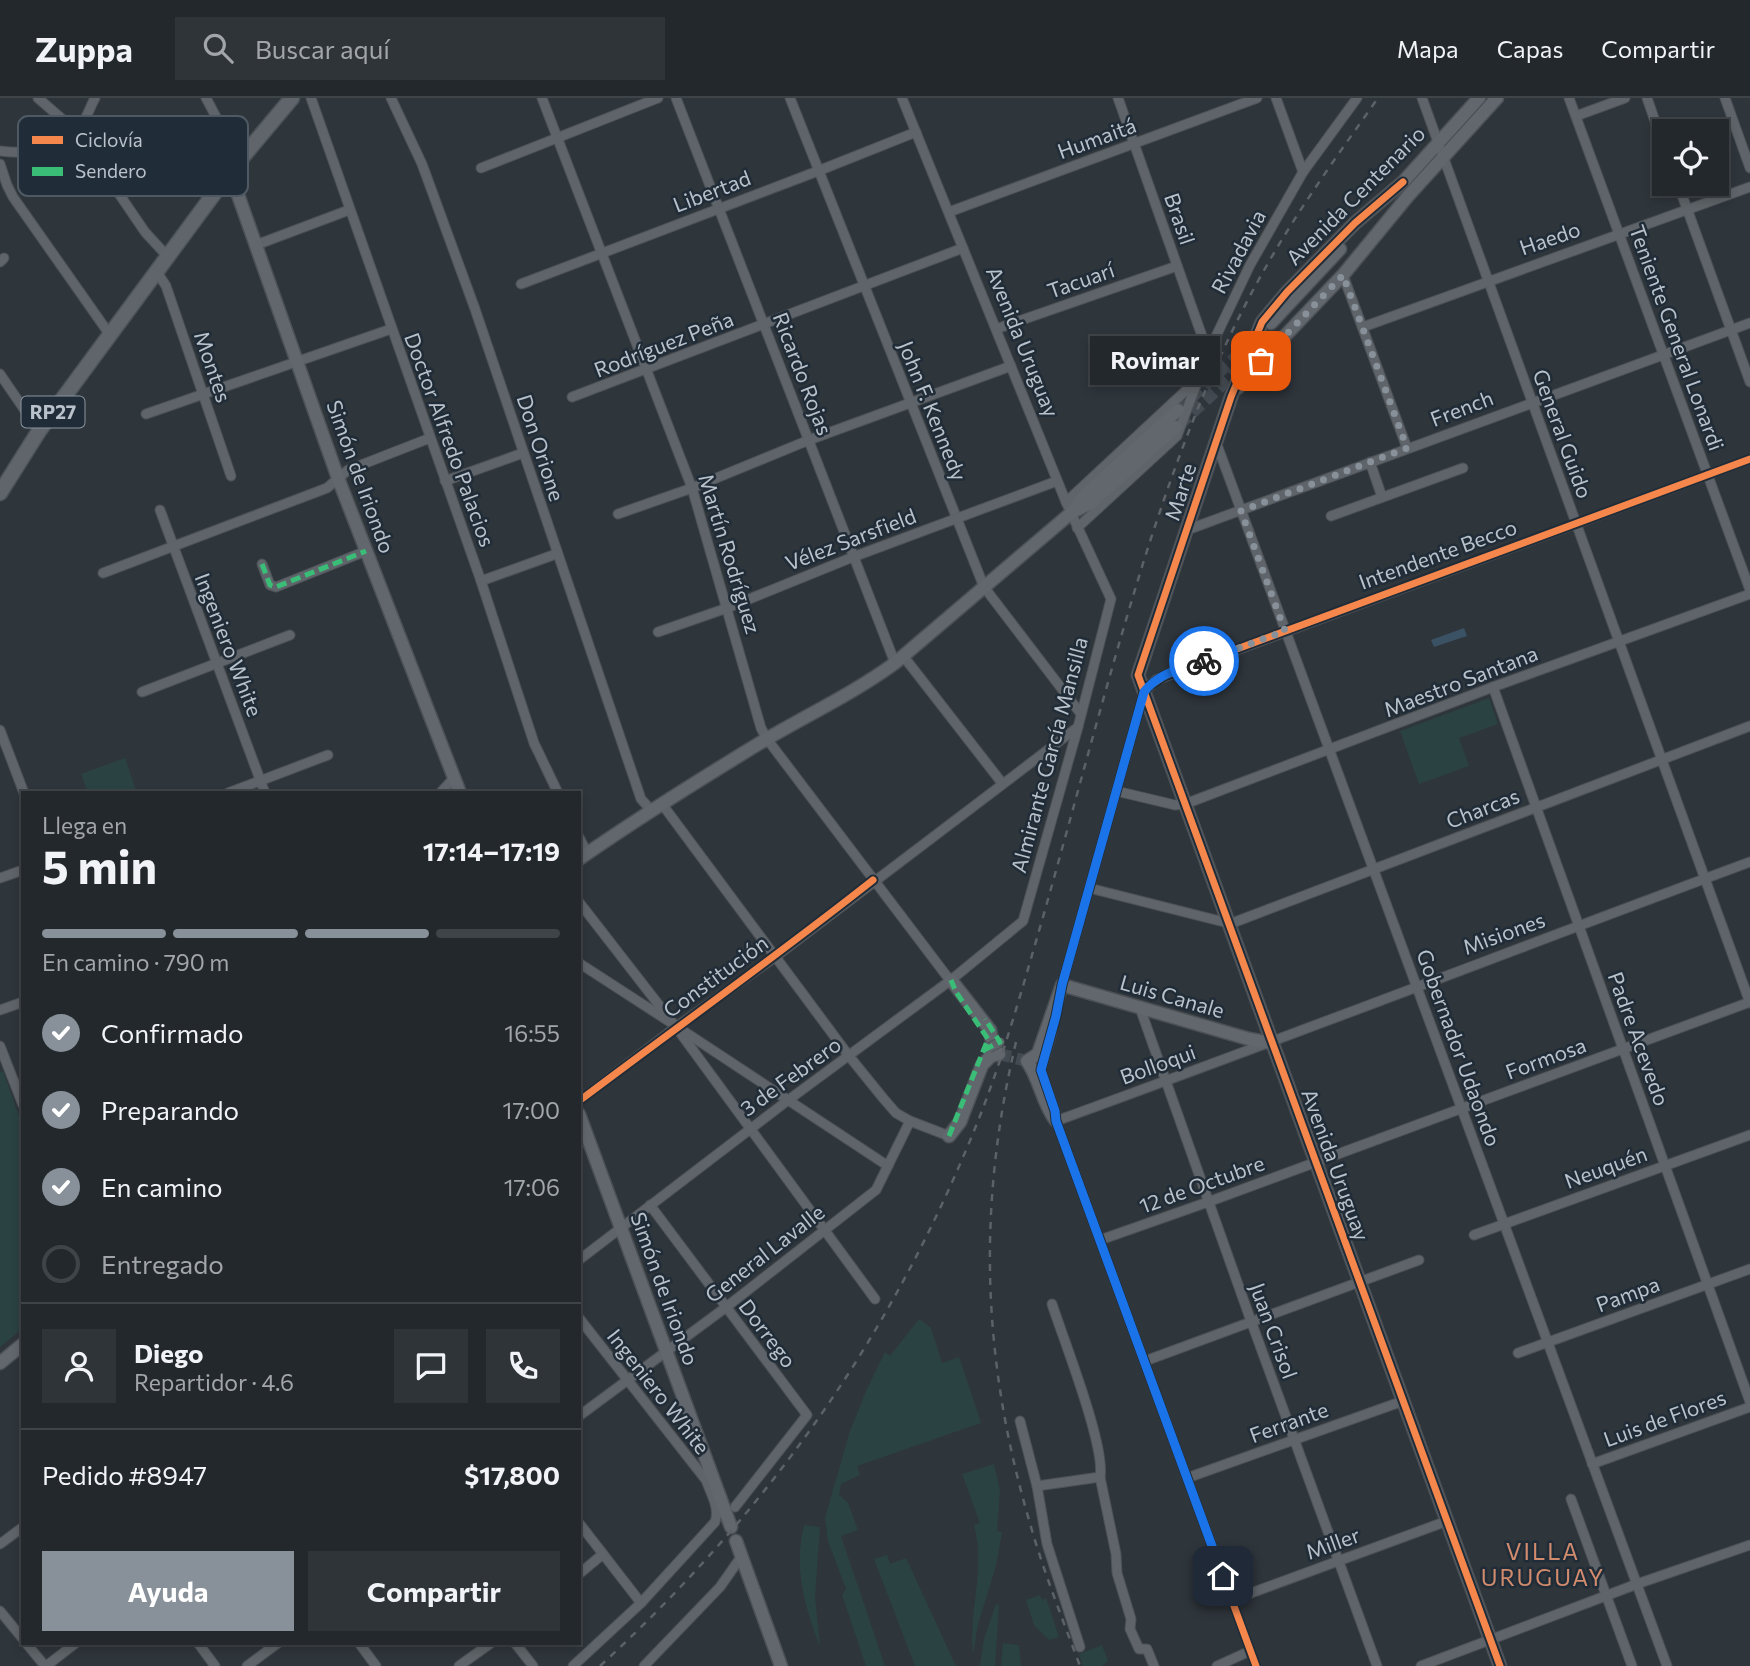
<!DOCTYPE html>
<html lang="es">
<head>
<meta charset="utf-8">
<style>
  :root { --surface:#22282c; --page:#2e3438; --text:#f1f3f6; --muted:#a2a6a9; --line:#3f4448; --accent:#889199 }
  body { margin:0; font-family:Commissioner,sans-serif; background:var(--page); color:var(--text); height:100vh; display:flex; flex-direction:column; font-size:26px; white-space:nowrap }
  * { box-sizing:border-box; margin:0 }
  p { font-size:23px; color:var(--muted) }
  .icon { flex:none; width:38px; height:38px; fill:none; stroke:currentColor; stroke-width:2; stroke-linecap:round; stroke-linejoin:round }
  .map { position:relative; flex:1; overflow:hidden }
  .drawer { position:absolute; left:21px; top:693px; width:560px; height:854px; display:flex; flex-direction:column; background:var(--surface); border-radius:0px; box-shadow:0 4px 10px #0003,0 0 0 2px var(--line) }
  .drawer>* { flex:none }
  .controls { position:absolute; left:1652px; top:21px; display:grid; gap:14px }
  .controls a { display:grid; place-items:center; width:77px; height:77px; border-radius:0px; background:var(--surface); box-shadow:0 4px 10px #0003,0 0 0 2px var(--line); font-size:35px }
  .pin { position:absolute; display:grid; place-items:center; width:60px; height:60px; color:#fff; margin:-30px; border-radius:14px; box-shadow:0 4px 10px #0006 }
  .courier { position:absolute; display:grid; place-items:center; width:70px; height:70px; margin:-35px; border:5px solid #1a73e8; border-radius:50%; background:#fff; color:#222; box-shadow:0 2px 9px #0007 }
  .bubble { position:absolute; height:49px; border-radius:0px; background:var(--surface); box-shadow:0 4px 10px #0003,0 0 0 2px var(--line); font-size:23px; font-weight:700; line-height:49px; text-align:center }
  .head em { font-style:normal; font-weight:700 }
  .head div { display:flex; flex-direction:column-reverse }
  .head { display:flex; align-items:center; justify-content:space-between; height:119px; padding:0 21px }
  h1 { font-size:46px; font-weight:700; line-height:52px }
  .bar { display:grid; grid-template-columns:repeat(4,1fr); gap:10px 7px; align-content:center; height:84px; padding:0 21px }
  .bar i { height:9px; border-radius:5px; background:var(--line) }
  .bar .active { background:var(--accent) }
  .bar p { grid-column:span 4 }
  .line { display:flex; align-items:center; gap:18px; padding:0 21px; border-top:2px solid var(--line) }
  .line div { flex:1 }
  .round { display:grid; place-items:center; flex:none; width:74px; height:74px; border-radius:0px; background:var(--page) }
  ol { padding:0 21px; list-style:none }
  li { display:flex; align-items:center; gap:21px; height:77px }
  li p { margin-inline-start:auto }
  li .icon { padding:7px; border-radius:50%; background:var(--accent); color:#fff; stroke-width:4 }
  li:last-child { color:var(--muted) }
  li i { width:38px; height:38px; border:4px solid var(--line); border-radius:50% }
  .action { display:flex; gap:14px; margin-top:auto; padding:14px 21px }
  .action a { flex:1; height:80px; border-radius:0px; background:var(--accent); color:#fff; font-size:28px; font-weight:700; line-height:80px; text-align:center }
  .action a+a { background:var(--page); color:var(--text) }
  header { display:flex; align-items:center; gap:42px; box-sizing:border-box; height:98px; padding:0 35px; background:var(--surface); border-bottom:2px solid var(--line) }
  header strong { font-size:33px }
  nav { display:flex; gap:38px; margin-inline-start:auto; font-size:24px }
  .search { width:490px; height:63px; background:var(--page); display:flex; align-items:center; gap:18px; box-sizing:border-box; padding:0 24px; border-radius:0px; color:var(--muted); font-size:26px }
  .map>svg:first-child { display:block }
  .green { fill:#2b4242 }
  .water { fill:#3b5164 }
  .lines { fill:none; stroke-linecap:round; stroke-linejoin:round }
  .secondary-tunnel { stroke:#434a51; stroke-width:12; stroke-dasharray:12 6; stroke-linecap:butt }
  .street-casing { stroke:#4c5156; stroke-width:11 }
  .secondary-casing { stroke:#4c5156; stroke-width:15 }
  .primary-casing { stroke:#4b5258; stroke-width:17 }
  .street { stroke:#5e6469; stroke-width:9 }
  .secondary { stroke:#62676e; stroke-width:12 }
  .primary { stroke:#60656b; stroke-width:14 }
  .rail { stroke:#5c6267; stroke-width:2.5; stroke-dasharray:7 7; stroke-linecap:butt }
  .street-bridge-casing { stroke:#4c5156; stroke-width:11; stroke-linecap:butt }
  .street-bridge { stroke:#5e6469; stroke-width:9 }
  .quiet { stroke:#3abd76; stroke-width:5; stroke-dasharray:10 5; stroke-linecap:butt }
  .cycleway-casing { stroke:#202c37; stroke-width:11 }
  .cycleway { stroke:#f5874c; stroke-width:7 }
  .done { stroke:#889199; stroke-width:7; stroke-dasharray:0 12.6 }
  .route { stroke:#1a73e8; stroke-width:9 }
  .labels { text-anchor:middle; stroke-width:5; stroke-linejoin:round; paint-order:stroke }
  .shield { fill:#202c37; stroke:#8b959f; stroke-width:2 }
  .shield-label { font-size:19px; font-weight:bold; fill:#b9c2cb }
  .street-label { font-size:21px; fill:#b9c2cb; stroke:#202c37 }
  .neighbourhood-label { font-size:23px; letter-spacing:2px; fill:#d28b6c; stroke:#202c37 }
  .key { fill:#202c37; stroke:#4e5963; stroke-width:2 }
  .key-label { font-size:19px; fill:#b9c2cb }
</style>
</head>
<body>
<header>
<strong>Zuppa</strong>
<div class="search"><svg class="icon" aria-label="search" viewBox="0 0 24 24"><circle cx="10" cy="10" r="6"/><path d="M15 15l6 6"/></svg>Buscar aquí</div>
<nav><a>Mapa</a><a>Capas</a><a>Compartir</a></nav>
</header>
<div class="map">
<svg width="1750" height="1568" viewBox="0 0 1750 1568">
  <rect width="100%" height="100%" fill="#2e353b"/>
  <g class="green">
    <polygon points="1489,600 1498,626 1459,640 1469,668 1419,686 1400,633"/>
    <polygon points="125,660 136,692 127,695 88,695 81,676"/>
    <polygon points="3,973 23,1029 23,1230 0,1249 0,974"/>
    <polygon points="919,1221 931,1230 942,1265 959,1259 981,1325 857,1368 860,1377 841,1386 839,1397 848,1405 858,1432 841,1438 885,1568 866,1568 842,1497 846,1491 828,1443 825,1420 850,1333 866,1293 885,1254 890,1258"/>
    <path d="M994,1366L1000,1392L997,1433L1002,1434L996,1468L978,1526L973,1557C968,1512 986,1473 974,1427L980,1425L962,1376Z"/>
    <path d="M804,1427L820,1429L815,1499L820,1549C805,1508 793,1471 804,1427Z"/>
    <polygon points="887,1457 890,1466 906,1460 956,1568 915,1568 874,1461"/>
    <polygon points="1040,1497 1042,1502 1046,1500 1059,1539 1049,1542 1034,1527 1026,1502"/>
    <polygon points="996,1506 999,1507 995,1568 980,1568 984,1541"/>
    <polygon points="1003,1545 1019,1547 1021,1568 1001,1568"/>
    <polygon points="1102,1547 1108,1563 1102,1568 1083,1568 1079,1556"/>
  </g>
  <polygon class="water" points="1464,530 1467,538 1434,549 1431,542"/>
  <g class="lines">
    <g class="secondary-tunnel">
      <polyline points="1178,312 1254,242"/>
      <polyline points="1179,327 1257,255"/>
      <polyline points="999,956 1027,963"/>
    </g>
    <defs>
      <g id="street">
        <polyline points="38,0 77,34 145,134 168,159"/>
        <polyline points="206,0 239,62"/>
        <polyline points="311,0 481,483 534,645 558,695"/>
        <polyline points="391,0 422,66 475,211 641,701 651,712"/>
        <polyline points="542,0 692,390 761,630 767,641 952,885"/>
        <polyline points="676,0 895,565"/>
        <polyline points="790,0 984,489 1081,616"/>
        <polyline points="1118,0 1208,255"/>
        <polyline points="1276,0 1303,74"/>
        <polyline points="1422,0 1750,905"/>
        <polyline points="1569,0 1750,492"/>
        <polyline points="1647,0 1664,49"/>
        <polyline points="1725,0 1750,70"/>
        <polyline points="1576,18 1625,0"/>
        <path d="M0,53C24,56 61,55 77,34C85,25 89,11 95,0"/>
        <polyline points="0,66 7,87 13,99 110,237"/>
        <polyline points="481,70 658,0"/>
        <polyline points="1678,86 1750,284"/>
        <polyline points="949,114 1257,0"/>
        <polyline points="256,147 349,112"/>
        <polyline points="0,164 4,160"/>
        <polyline points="157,174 166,188 231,378"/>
        <polyline points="1343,177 1407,350"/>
        <polyline points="521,186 818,73 916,34"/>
        <polyline points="1363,229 1750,89"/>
        <polyline points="996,231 1177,168"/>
        <polyline points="0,276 39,333"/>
        <polyline points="572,299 963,150"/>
        <polyline points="146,316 391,231"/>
        <polyline points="1216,344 1667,1568"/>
        <polyline points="1370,364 1382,399"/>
        <polyline points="445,383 523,355"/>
        <polyline points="1066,404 1195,284"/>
        <polyline points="160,412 265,695"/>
        <polyline points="618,416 692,390 809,342 1011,268"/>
        <polyline points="1331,418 1463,370"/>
        <polyline points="1077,430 1177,338 1208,255 1250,167 1303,74 1357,0"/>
        <polyline points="1187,432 1750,225"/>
        <polyline points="262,466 270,487 276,489 366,453"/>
        <polyline points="103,475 327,390 348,372 430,340"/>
        <polyline points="481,483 556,456"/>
        <polyline points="658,534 727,510 853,459 1057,383"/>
        <polyline points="904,559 1002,685"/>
        <polyline points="1493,589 1750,1304"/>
        <polyline points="142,594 290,537"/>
        <polyline points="0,632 24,695"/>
        <polyline points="1116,693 1175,707 1185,706 1493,589 1750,496"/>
        <polyline points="228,695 328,657"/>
        <polyline points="440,695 454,680"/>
        <polyline points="662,706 849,958 883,1000 896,1015 910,1023 949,1038 951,1035"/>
        <polyline points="579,739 587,755"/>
        <polyline points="0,780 23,772"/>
        <polyline points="1089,790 1228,825 1235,824 1750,628"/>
        <polyline points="579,804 676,929 875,1201"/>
        <polyline points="579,865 670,924"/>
        <polyline points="1062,887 1144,594 1156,582 1750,361"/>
        <polyline points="1140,910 1251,1223 1377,1568"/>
        <polyline points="0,912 23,904"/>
        <polyline points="682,932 888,1068"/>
        <polyline points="1052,934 1041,972 1055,1013 1056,1023 1256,1568"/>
        <polyline points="0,948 23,1007"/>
        <polyline points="579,1003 676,929 775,859 1078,629"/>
        <path d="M1056,1023C1288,939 1518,850 1750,764"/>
        <polyline points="650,1107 807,1317 735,1409"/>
        <polyline points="1474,1137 1750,1037"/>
        <polyline points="1100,1142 1208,1104 1750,904"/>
        <polyline points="579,1162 787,1003 951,882 1023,823 1078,629 1111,501 1066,404 902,0"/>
        <path d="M1052,1206C1063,1240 1106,1349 1100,1379L1116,1456L1117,1475L1131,1521L1130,1531L1139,1551H1147L1154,1568"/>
        <polyline points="1518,1255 1750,1171"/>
        <polyline points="1145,1263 1419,1162"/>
        <polyline points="579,1318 725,1210 876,1092 910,1023"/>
        <polyline points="1020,1323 1037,1388 1047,1446 1080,1549"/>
        <polyline points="1592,1366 1750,1309"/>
        <polyline points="1187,1380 1403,1303"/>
        <polyline points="1037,1388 1100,1379"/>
        <polyline points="1571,1401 1632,1568"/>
        <polyline points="579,1425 641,1505"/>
        <polyline points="0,1446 23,1429"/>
        <polyline points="579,1476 603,1456"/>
        <polyline points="1232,1502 1447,1423"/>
        <polyline points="0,1513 23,1541"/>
        <polyline points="26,1545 45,1568"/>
        <polyline points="198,1545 215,1568"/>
        <polyline points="359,1545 376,1568"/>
        <polyline points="515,1545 533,1568"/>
        <polyline points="46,1568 76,1545"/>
        <polyline points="247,1568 278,1545"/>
        <polyline points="459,1568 491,1545"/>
        <path d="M573,1568L641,1505L715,1424C720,1410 711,1396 706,1382L579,1220"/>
        <polyline points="644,1568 720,1489 741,1459"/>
        <polyline points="1217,1568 1250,1553"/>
        <polyline points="1421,1568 1637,1486 1750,1447"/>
      </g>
      <g id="secondary">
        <polyline points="1479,0 1403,84 1355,125 1287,194 1262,224 1231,299 1138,577 1500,1568"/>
        <polyline points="230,74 338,380 460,695"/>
        <polyline points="1271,225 1340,151"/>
        <polyline points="1238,290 1261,263 1343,177 1408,98 1497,0"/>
        <polyline points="1072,413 1084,398 1178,312"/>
        <path d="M579,761C640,719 702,680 765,642C809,616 854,595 895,565L1071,415L1091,405L1176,329"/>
        <polyline points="579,1016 731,1429"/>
        <path d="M1056,1023C1042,1005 1040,981 1027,963L1038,956L1062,887L1249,941L1272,945"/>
        <polyline points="949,1038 960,1024 982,967 991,958 999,956 993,948 990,932 951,882"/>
        <polyline points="0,1265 23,1246"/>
        <polyline points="736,1443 781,1568"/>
      </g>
      <polyline id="primary" points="0,395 39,333 230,74 292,0"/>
    </defs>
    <use href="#street" class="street-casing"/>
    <use href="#secondary" class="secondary-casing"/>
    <use href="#primary" class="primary-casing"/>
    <use href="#street" class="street"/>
    <use href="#secondary" class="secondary"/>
    <use href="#primary" class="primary"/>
    <g class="rail">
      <path d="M1016,944C977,1109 982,1260 1029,1422C1043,1472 1062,1520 1080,1568"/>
      <path d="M600,1568C769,1413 893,1236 978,1023C1004,957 1023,888 1043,819C1077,699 1108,578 1145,459C1178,355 1218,249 1274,155C1305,102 1342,51 1378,0"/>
    </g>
    <defs>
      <polyline id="street-bridge" points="989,950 1000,944"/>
    </defs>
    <use href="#street-bridge" class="street-bridge-casing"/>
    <use href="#street-bridge" class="street-bridge"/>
    <g class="quiet">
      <polyline points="262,466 270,487 276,489 366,453"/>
      <polyline points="984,952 1000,944 985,921"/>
      <polyline points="949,1038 988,941 956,894 951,882"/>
    </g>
    <defs>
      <g id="cycleway">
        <polyline points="1403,84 1355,125 1287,194 1262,224 1231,299 1138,577 1500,1568"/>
        <path d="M579,1003C677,929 777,858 873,782"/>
        <polyline points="1256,1568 1056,1023 1055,1013 1041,972 1056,918 1062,887 1144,594 1149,588 1164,578 1750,361"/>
      </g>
    </defs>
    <use href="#cycleway" class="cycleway-casing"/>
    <use href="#cycleway" class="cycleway"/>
  </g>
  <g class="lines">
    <polyline class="done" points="1204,563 1285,533 1241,413 1407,350 1343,177 1261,263"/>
    <path class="route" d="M1204,563C1183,570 1158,575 1144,594L1062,887L1056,918L1041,972L1055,1013L1056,1023L1223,1478"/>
  </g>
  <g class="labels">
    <rect class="shield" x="21.5" y="298.5" width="63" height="31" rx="5"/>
    <g class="shield-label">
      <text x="53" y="321">RP27</text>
    </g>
    <g class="street-label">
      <text transform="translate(1097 41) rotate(-20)" y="7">Humaitá</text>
      <text transform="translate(712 94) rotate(-21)" y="7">Libertad</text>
      <text transform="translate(1356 98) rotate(-45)" y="7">Avenida Centenario</text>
      <text transform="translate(1179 121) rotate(71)" y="7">Brasil</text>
      <text transform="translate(1550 141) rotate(-19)" y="7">Haedo</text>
      <text transform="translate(1239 154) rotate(-62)" y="7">Rivadavia</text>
      <text transform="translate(1081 183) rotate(-19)" y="7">Tacuarí</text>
      <text transform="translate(1676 240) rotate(70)" y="7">Teniente General Lonardi</text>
      <text transform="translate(1022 244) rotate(68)" y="7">Avenida Uruguay</text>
      <text transform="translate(664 247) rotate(-21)" y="7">Rodríguez Peña</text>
      <text transform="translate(212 269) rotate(71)" y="7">Montes</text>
      <text transform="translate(802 276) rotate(69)" y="7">Ricardo Rojas</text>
      <text transform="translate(1462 311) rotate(-21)" y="7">French</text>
      <text transform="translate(932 313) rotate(68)" y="7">John F. Kennedy</text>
      <text transform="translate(1562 336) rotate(70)" y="7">General Guido</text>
      <text transform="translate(449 342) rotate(70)" y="7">Doctor Alfredo Palacios</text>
      <text transform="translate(540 350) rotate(72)" y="7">Don Orione</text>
      <text transform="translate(360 379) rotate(70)" y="7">Simón de Iriondo</text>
      <text transform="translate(1181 394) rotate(-72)" y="7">Marte</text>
      <text transform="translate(851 442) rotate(-21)" y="7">Vélez Sarsfield</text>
      <text transform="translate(729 456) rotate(73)" y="7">Martín Rodríguez</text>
      <text transform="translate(1438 457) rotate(-20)" y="7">Intendente Becco</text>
      <text transform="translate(228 547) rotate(69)" y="7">Ingeniero White</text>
      <text transform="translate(1461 584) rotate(-21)" y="7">Maestro Santana</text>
      <text transform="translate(1050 657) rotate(-75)" y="7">Almirante García Mansilla</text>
      <text transform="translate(1483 711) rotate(-21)" y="7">Charcas</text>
      <text transform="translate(1504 836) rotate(-20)" y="7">Misiones</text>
      <text transform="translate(716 879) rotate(-36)" y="7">Constitución</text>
      <text transform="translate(1172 899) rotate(16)" y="7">Luis Canale</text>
      <text transform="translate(1638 941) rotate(70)" y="7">Padre Acevedo</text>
      <text transform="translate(1458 950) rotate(70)" y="7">Gobernador Udaondo</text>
      <text transform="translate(1546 961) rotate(-20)" y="7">Formosa</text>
      <text transform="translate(1158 967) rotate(-20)" y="7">Bolloqui</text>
      <text transform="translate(791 979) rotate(-36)" y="7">3 de Febrero</text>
      <text transform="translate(1335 1067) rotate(70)" y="7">Avenida Uruguay</text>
      <text transform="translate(1606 1070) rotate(-20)" y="7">Neuquén</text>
      <text transform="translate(1202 1087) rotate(-20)" y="7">12 de Octubre</text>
      <text transform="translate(765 1156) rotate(-38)" y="7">General Lavalle</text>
      <text transform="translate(664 1191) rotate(70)" y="7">Simón de Iriondo</text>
      <text transform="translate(1628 1197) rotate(-20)" y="7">Pampa</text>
      <text transform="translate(1273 1233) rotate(70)" y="7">Juan Crisol</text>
      <text transform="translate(767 1236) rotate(53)" y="7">Dorrego</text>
      <text transform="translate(658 1294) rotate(52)" y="7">Ingeniero White</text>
      <text transform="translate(1665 1321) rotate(-20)" y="7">Luis de Flores</text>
      <text transform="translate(1289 1325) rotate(-20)" y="7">Ferrante</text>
      <text transform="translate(1333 1446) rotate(-20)" y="7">Miller</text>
    </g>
    <g class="neighbourhood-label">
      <text x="1543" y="1462">VILLA<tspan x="1543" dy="26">URUGUAY</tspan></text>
    </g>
  </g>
  <rect x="18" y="18" width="230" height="80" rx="10" class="key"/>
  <rect x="32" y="38" width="31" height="8" fill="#f5874c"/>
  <rect x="32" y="69" width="31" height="9" fill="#3abd76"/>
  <g class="key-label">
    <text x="75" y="49">Ciclovía</text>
    <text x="75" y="80">Sendero</text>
  </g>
</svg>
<div class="controls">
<a><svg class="icon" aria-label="locate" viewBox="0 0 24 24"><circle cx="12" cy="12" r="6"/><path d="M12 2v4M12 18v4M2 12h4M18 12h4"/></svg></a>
</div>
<div class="pin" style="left:1261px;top:263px;background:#ea580c"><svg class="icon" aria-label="bag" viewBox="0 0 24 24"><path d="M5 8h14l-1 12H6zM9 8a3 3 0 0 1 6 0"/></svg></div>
<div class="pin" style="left:1223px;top:1478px;background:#1f2937"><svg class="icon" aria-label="home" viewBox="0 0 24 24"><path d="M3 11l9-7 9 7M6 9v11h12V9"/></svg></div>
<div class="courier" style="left:1204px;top:563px"><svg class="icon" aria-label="bike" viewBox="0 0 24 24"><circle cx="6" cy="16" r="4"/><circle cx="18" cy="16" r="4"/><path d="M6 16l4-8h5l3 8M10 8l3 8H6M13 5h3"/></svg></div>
<div class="bubble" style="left:1090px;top:238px;width:130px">Rovimar</div>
<section class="drawer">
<div class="head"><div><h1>5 min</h1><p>Llega en</p></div><em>17:14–17:19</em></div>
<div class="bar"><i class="active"></i><i class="active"></i><i class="active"></i><i></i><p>En camino · 790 m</p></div>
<ol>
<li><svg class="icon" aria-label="check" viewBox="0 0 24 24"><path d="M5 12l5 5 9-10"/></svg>Confirmado<p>16:55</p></li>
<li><svg class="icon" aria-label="check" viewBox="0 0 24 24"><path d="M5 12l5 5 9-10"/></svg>Preparando<p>17:00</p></li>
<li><svg class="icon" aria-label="check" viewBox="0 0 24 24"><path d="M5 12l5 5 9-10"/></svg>En camino<p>17:06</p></li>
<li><i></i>Entregado</li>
</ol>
<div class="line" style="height:126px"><a class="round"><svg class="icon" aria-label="person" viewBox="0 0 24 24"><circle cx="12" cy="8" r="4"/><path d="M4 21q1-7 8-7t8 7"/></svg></a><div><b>Diego</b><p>Repartidor · 4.6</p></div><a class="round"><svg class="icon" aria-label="chat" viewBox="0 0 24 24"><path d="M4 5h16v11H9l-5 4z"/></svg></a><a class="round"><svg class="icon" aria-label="phone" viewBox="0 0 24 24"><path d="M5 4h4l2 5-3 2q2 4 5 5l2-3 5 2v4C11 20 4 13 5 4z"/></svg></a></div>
<div class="line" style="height:91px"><div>Pedido #8947</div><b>$17,800</b></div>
<div class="action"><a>Ayuda</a><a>Compartir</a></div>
</section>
</div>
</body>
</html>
